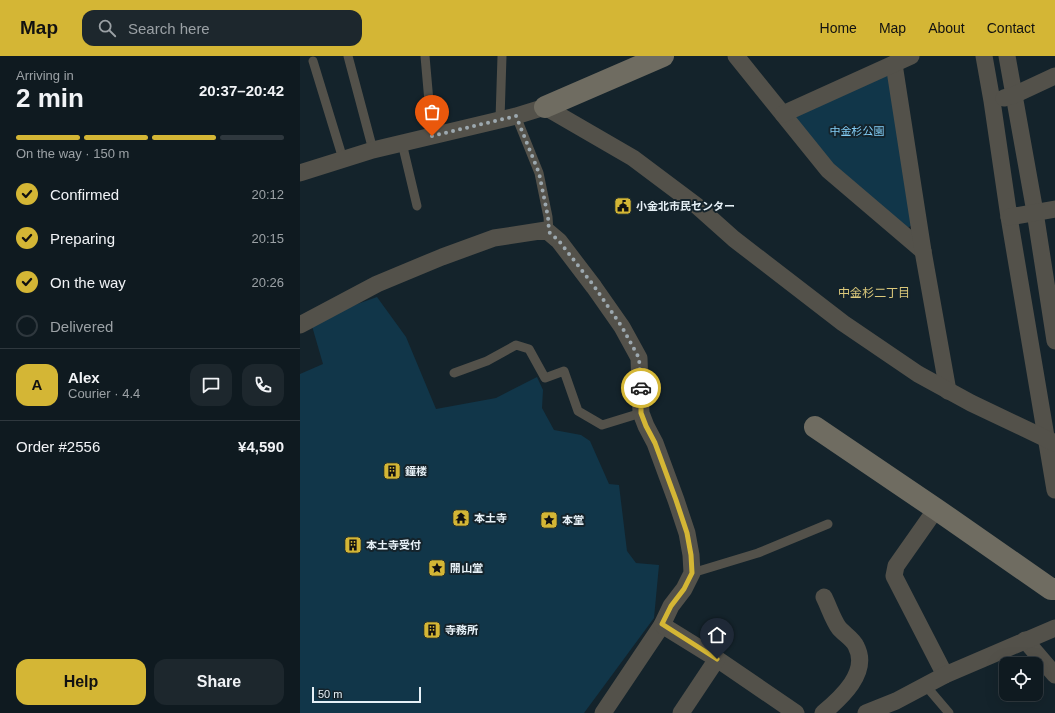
<!DOCTYPE html>
<html lang="en">
<head>
<meta charset="utf-8">
<style>
  :root { --surface:#0f1a20; --page:#1d272d; --text:#f1f3f6; --muted:#9ba1a5; --line:#2f383e; --accent:#d4b635 }
  body { margin:0; font-family:Arial,"Noto Sans JP",sans-serif; background:var(--page); color:var(--text); height:100vh; display:flex; flex-direction:column; font-size:15px; white-space:nowrap }
  * { box-sizing:border-box; margin:0 }
  p { font-size:13px; color:var(--muted) }
  .icon { flex:none; width:22px; height:22px; fill:none; stroke:currentColor; stroke-width:2; stroke-linecap:round; stroke-linejoin:round }
  .map { position:relative; flex:1; overflow:hidden }
  .drawer { display:flex; flex-direction:column; background:var(--surface); width:300px }
  .drawer>* { flex:none }
  .fabs { position:absolute; left:699px; top:601px; display:grid; gap:8px }
  .fabs a { display:grid; place-items:center; width:44px; height:44px; border-radius:8px; background:var(--surface); box-shadow:0 4px 16px #0002,0 0 0 1px var(--line); font-size:20px }
  .scale { position:absolute; left:12px; bottom:10px; width:109px; box-sizing:border-box; padding-left:4px; border:2px solid #e6f0f6; border-top:0; font-size:11px; line-height:14px; white-space:nowrap; color:#e6f0f6; -webkit-text-stroke:3px #14232b; paint-order:stroke }
  .pin { position:absolute; display:grid; place-items:center; width:34px; height:34px; color:#fff; margin:-41px -17px; border-radius:50% 50% 50% 0; rotate:-45deg; box-shadow:0 0 4px #0007 }
  .pin .icon { rotate:45deg }
  .courier { position:absolute; display:grid; place-items:center; width:40px; height:40px; margin:-20px; border:3px solid #d4b635; border-radius:50%; background:#fff; color:#222; box-shadow:0 1px 5px #0007 }
  .headline em { font-style:normal; font-weight:600 }
  .headline div { display:flex; flex-direction:column-reverse }
  .headline { display:flex; align-items:center; justify-content:space-between; height:68px; padding:0 16px }
  h1 { font-size:26px; font-weight:600; line-height:30px }
  .bar { display:grid; grid-template-columns:repeat(4,1fr); gap:6px 4px; align-content:center; height:48px; padding:0 16px }
  .bar i { height:5px; border-radius:3px; background:var(--line) }
  .bar .selected { background:var(--accent) }
  .bar p { grid-column:span 4 }
  .line { display:flex; align-items:center; gap:10px; padding:0 16px; border-top:1px solid var(--line) }
  .line div { flex:1 }
  .round { display:grid; place-items:center; flex:none; width:42px; height:42px; border-radius:12px; background:var(--page) }
  ol { padding:0 16px; list-style:none }
  li { display:flex; align-items:center; gap:12px; height:44px }
  li p { margin-inline-start:auto }
  li .icon { padding:4px; border-radius:50%; background:var(--accent); color:#111; stroke-width:4 }
  li:last-child { color:var(--muted) }
  li i { width:22px; height:22px; border:2px solid var(--line); border-radius:50% }
  .primary-button { display:flex; gap:8px; margin-top:auto; padding:8px 16px }
  .primary-button a { flex:1; height:46px; border-radius:12px; background:var(--accent); color:#111; font-size:16px; font-weight:600; line-height:46px; text-align:center }
  .primary-button a+a { background:var(--page); color:var(--text) }
  header { display:flex; align-items:center; gap:24px; box-sizing:border-box; height:56px; padding:0 20px; background:var(--accent); color:#111 }
  header strong { font-size:19px }
  nav { display:flex; gap:22px; margin-inline-start:auto; font-size:14px }
  .search { width:280px; height:36px; background:var(--page); display:flex; align-items:center; gap:10px; box-sizing:border-box; padding:0 14px; border-radius:12px; color:var(--muted); font-size:15px }
  main { display:flex; flex:1; min-height:0 }
  .map>svg:first-child { display:block }
  .green { fill:#113649 }
  .lines { fill:none; stroke-linecap:round; stroke-linejoin:round }
  .lane { stroke:#53514a; stroke-width:9 }
  .street { stroke:#53514a; stroke-width:17 }
  .secondary { stroke:#6f6c61; stroke-width:22 }
  .done { stroke:#9ca8af; stroke-width:4; stroke-dasharray:0 7.2 }
  .route { stroke:#d4b635; stroke-width:5 }
  .labels { text-anchor:middle; stroke-width:4; stroke-linejoin:round; paint-order:stroke }
  .park-label { font-size:11px; fill:#83cdf5; stroke:#14232b }
  .poi-label { font-size:11px; font-weight:bold; fill:#e6f0f6; stroke:#14232b; text-anchor:start }
  .neighbourhood-label { font-size:12px; fill:#dcc97b; stroke:#14232b }
</style>
</head>
<body>
<header>
<strong>Map</strong>
<div class="search"><svg class="icon" aria-label="search" viewBox="0 0 24 24"><circle cx="10" cy="10" r="6"/><path d="M15 15l6 6"/></svg>Search here</div>
<nav><a>Home</a><a>Map</a><a>About</a><a>Contact</a></nav>
</header>
<main>
<section class="drawer">
<div class="headline"><div><h1>2 min</h1><p>Arriving in</p></div><em>20:37–20:42</em></div>
<div class="bar"><i class="selected"></i><i class="selected"></i><i class="selected"></i><i></i><p>On the way · 150 m</p></div>
<ol>
<li><svg class="icon" aria-label="check" viewBox="0 0 24 24"><path d="M5 12l5 5 9-10"/></svg>Confirmed<p>20:12</p></li>
<li><svg class="icon" aria-label="check" viewBox="0 0 24 24"><path d="M5 12l5 5 9-10"/></svg>Preparing<p>20:15</p></li>
<li><svg class="icon" aria-label="check" viewBox="0 0 24 24"><path d="M5 12l5 5 9-10"/></svg>On the way<p>20:26</p></li>
<li><i></i>Delivered</li>
</ol>
<div class="line" style="height:72px"><b class="round" style="background:var(--accent);color:#111">A</b><div><b>Alex</b><p>Courier · 4.4</p></div><a class="round"><svg class="icon" aria-label="chat" viewBox="0 0 24 24"><path d="M4 5h16v11H9l-5 4z"/></svg></a><a class="round"><svg class="icon" aria-label="phone" viewBox="0 0 24 24"><path d="M5 4h4l2 5-3 2q2 4 5 5l2-3 5 2v4C11 20 4 13 5 4z"/></svg></a></div>
<div class="line" style="height:52px"><div>Order #2556</div><b>¥4,590</b></div>
<div class="primary-button"><a>Help</a><a>Share</a></div>
</section>
<div class="map">
<svg width="755" height="657" viewBox="0 0 755 657">
  <rect width="100%" height="100%" fill="#14232b"/>
  <g class="green">
    <polygon points="588,18 612,169 606,173 535,112 495,65 498,57"/>
    <polygon points="77,241 106,281 136,353 196,342 237,321 243,334 242,352 254,374 281,379 290,385 309,428 319,429 327,495 336,507 359,509 354,562 284,657 0,657 0,318 23,308 12,270 46,252"/>
  </g>
  <g class="lines">
    <g class="lane">
      <polyline points="48,0 73,94"/>
      <polyline points="125,0 132,80"/>
      <polyline points="13,5 43,103"/>
      <polyline points="216,60 239,117 248,161 249,176"/>
      <polyline points="200,63 202,0"/>
      <polyline points="102,87 117,150"/>
      <polyline points="154,317 187,305 216,289 229,293 245,322 264,315 278,355 302,369 341,357"/>
      <polyline points="392,517 458,497 528,468"/>
      <polyline points="626,630 649,657"/>
    </g>
    <g class="street">
      <polyline points="436,0 528,114 623,195"/>
      <polyline points="684,0 692,45 709,161 755,434"/>
      <polyline points="707,0 735,156 755,285"/>
      <polyline points="594,8 623,195 648,335"/>
      <polyline points="704,42 714,39 755,20"/>
      <polyline points="483,58 611,0"/>
      <polyline points="0,117 73,94 216,60 245,51 333,102 397,150 434,183 543,267 618,318 671,347 755,387"/>
      <polyline points="709,161 755,153"/>
      <polyline points="0,269 77,228 142,201 194,182 246,174 259,185 294,231 322,271 339,302 341,357 346,370 355,387 376,444 387,477 391,499 392,517 384,533 371,550 362,569 303,657"/>
      <polyline points="636,453 596,510 594,520 645,619"/>
      <polyline points="362,569 417,603 496,657"/>
      <polyline points="725,584 755,619"/>
      <polyline points="381,657 417,603"/>
      <path d="M523,657C541,642 570,616 556,590C553,583 544,578 539,572C533,564 529,551 524,541"/>
      <polyline points="566,657 596,645 645,619 755,572"/>
    </g>
    <g class="secondary">
      <polyline points="245,51 363,0"/>
      <polyline points="515,371 636,453 751,533 755,533"/>
    </g>
  </g>
  <g class="lines">
    <polyline class="done" points="132,80 216,60 239,117 248,161 249,176 259,185 294,230 322,271 339,302 341,332"/>
    <polyline class="route" points="341,332 341,357 346,370 355,387 376,444 387,477 391,499 392,517 384,533 371,550 362,568 417,603"/>
  </g>
  <defs>
    <symbol id="civic-square" viewBox="-11 -11 22 22"><rect x="-9" y="-9" width="18" height="18" rx="4" fill="#d4b635" stroke="#14232b"/><path d="M-.6-6.5H3V-4.5H.6V-3L4-1V1h2V6H-6V1h2V-1L-.6-3ZM-1.2 2.5V6h2.4V2.5Z" fill="#111"/></symbol>
    <symbol id="building-square" viewBox="-11 -11 22 22"><rect x="-9" y="-9" width="18" height="18" rx="4" fill="#d4b635" stroke="#14232b"/><path d="M-4-6H4V6H1V3H-1V6H-4ZM-2.5-4.3h1.7v1.8h-1.7ZM.8-4.3h1.7v1.8H.8ZM-2.5-1h1.7V.8h-1.7ZM.8-1h1.7V.8H.8Z" fill="#111"/></symbol>
    <symbol id="temple-square" viewBox="-11 -11 22 22"><rect x="-9" y="-9" width="18" height="18" rx="4" fill="#d4b635" stroke="#14232b"/><path d="M0-6L5-2H3V0L6.5 2.5H4V6H1.5V3h-3V6H-4V2.5H-6.5L-3 0V-2H-5Z" fill="#111"/></symbol>
    <symbol id="sight-square" viewBox="-11 -11 22 22"><rect x="-9" y="-9" width="18" height="18" rx="4" fill="#d4b635" stroke="#14232b"/><path d="M0-6L1.8-2.2L6-1.7L2.9 1.2L3.7 5.4L0 3.3L-3.7 5.4L-2.9 1.2L-6-1.7L-1.8-2.2Z" fill="#111"/></symbol>
  </defs>
  <g fill-rule="evenodd">
    <use href="#civic-square" x="313" y="140" width="20" height="20"/>
    <use href="#building-square" x="82" y="405" width="20" height="20"/>
    <use href="#temple-square" x="151" y="452" width="20" height="20"/>
    <use href="#sight-square" x="239" y="454" width="20" height="20"/>
    <use href="#building-square" x="43" y="479" width="20" height="20"/>
    <use href="#sight-square" x="127" y="502" width="20" height="20"/>
    <use href="#building-square" x="122" y="564" width="20" height="20"/>
  </g>
  <g class="labels">
    <g class="park-label">
      <text x="557" y="79">中金杉公園</text>
    </g>
    <g class="poi-label">
      <text x="336" y="154">小金北市民センター</text>
      <text x="105" y="419">鐘楼</text>
      <text x="174" y="466">本土寺</text>
      <text x="262" y="468">本堂</text>
      <text x="66" y="493">本土寺受付</text>
      <text x="150" y="516">開山堂</text>
      <text x="145" y="578">寺務所</text>
    </g>
    <g class="neighbourhood-label">
      <text x="574" y="241">中金杉二丁目</text>
    </g>
  </g>
</svg>
<div class="fabs">
<a><svg class="icon" aria-label="locate" viewBox="0 0 24 24"><circle cx="12" cy="12" r="6"/><path d="M12 2v4M12 18v4M2 12h4M18 12h4"/></svg></a>
</div>
<div class="scale">50 m</div>
<div class="pin" style="left:132px;top:80px;background:#ea580c"><svg class="icon" aria-label="bag" viewBox="0 0 24 24"><path d="M5 8h14l-1 12H6zM9 8a3 3 0 0 1 6 0"/></svg></div>
<div class="pin" style="left:417px;top:603px;background:#1f2937"><svg class="icon" aria-label="home" viewBox="0 0 24 24"><path d="M3 11l9-7 9 7M6 9v11h12V9"/></svg></div>
<div class="courier" style="left:341px;top:332px"><svg class="icon" aria-label="car" viewBox="0 0 24 24"><path d="M5 17H2v-5l4-1 3-4h7l3 4 3 1v5h-3M9 17h6M6 11h13"/><circle cx="7" cy="17" r="2"/><circle cx="17" cy="17" r="2"/></svg></div>
</div>
</main>
</body>
</html>
